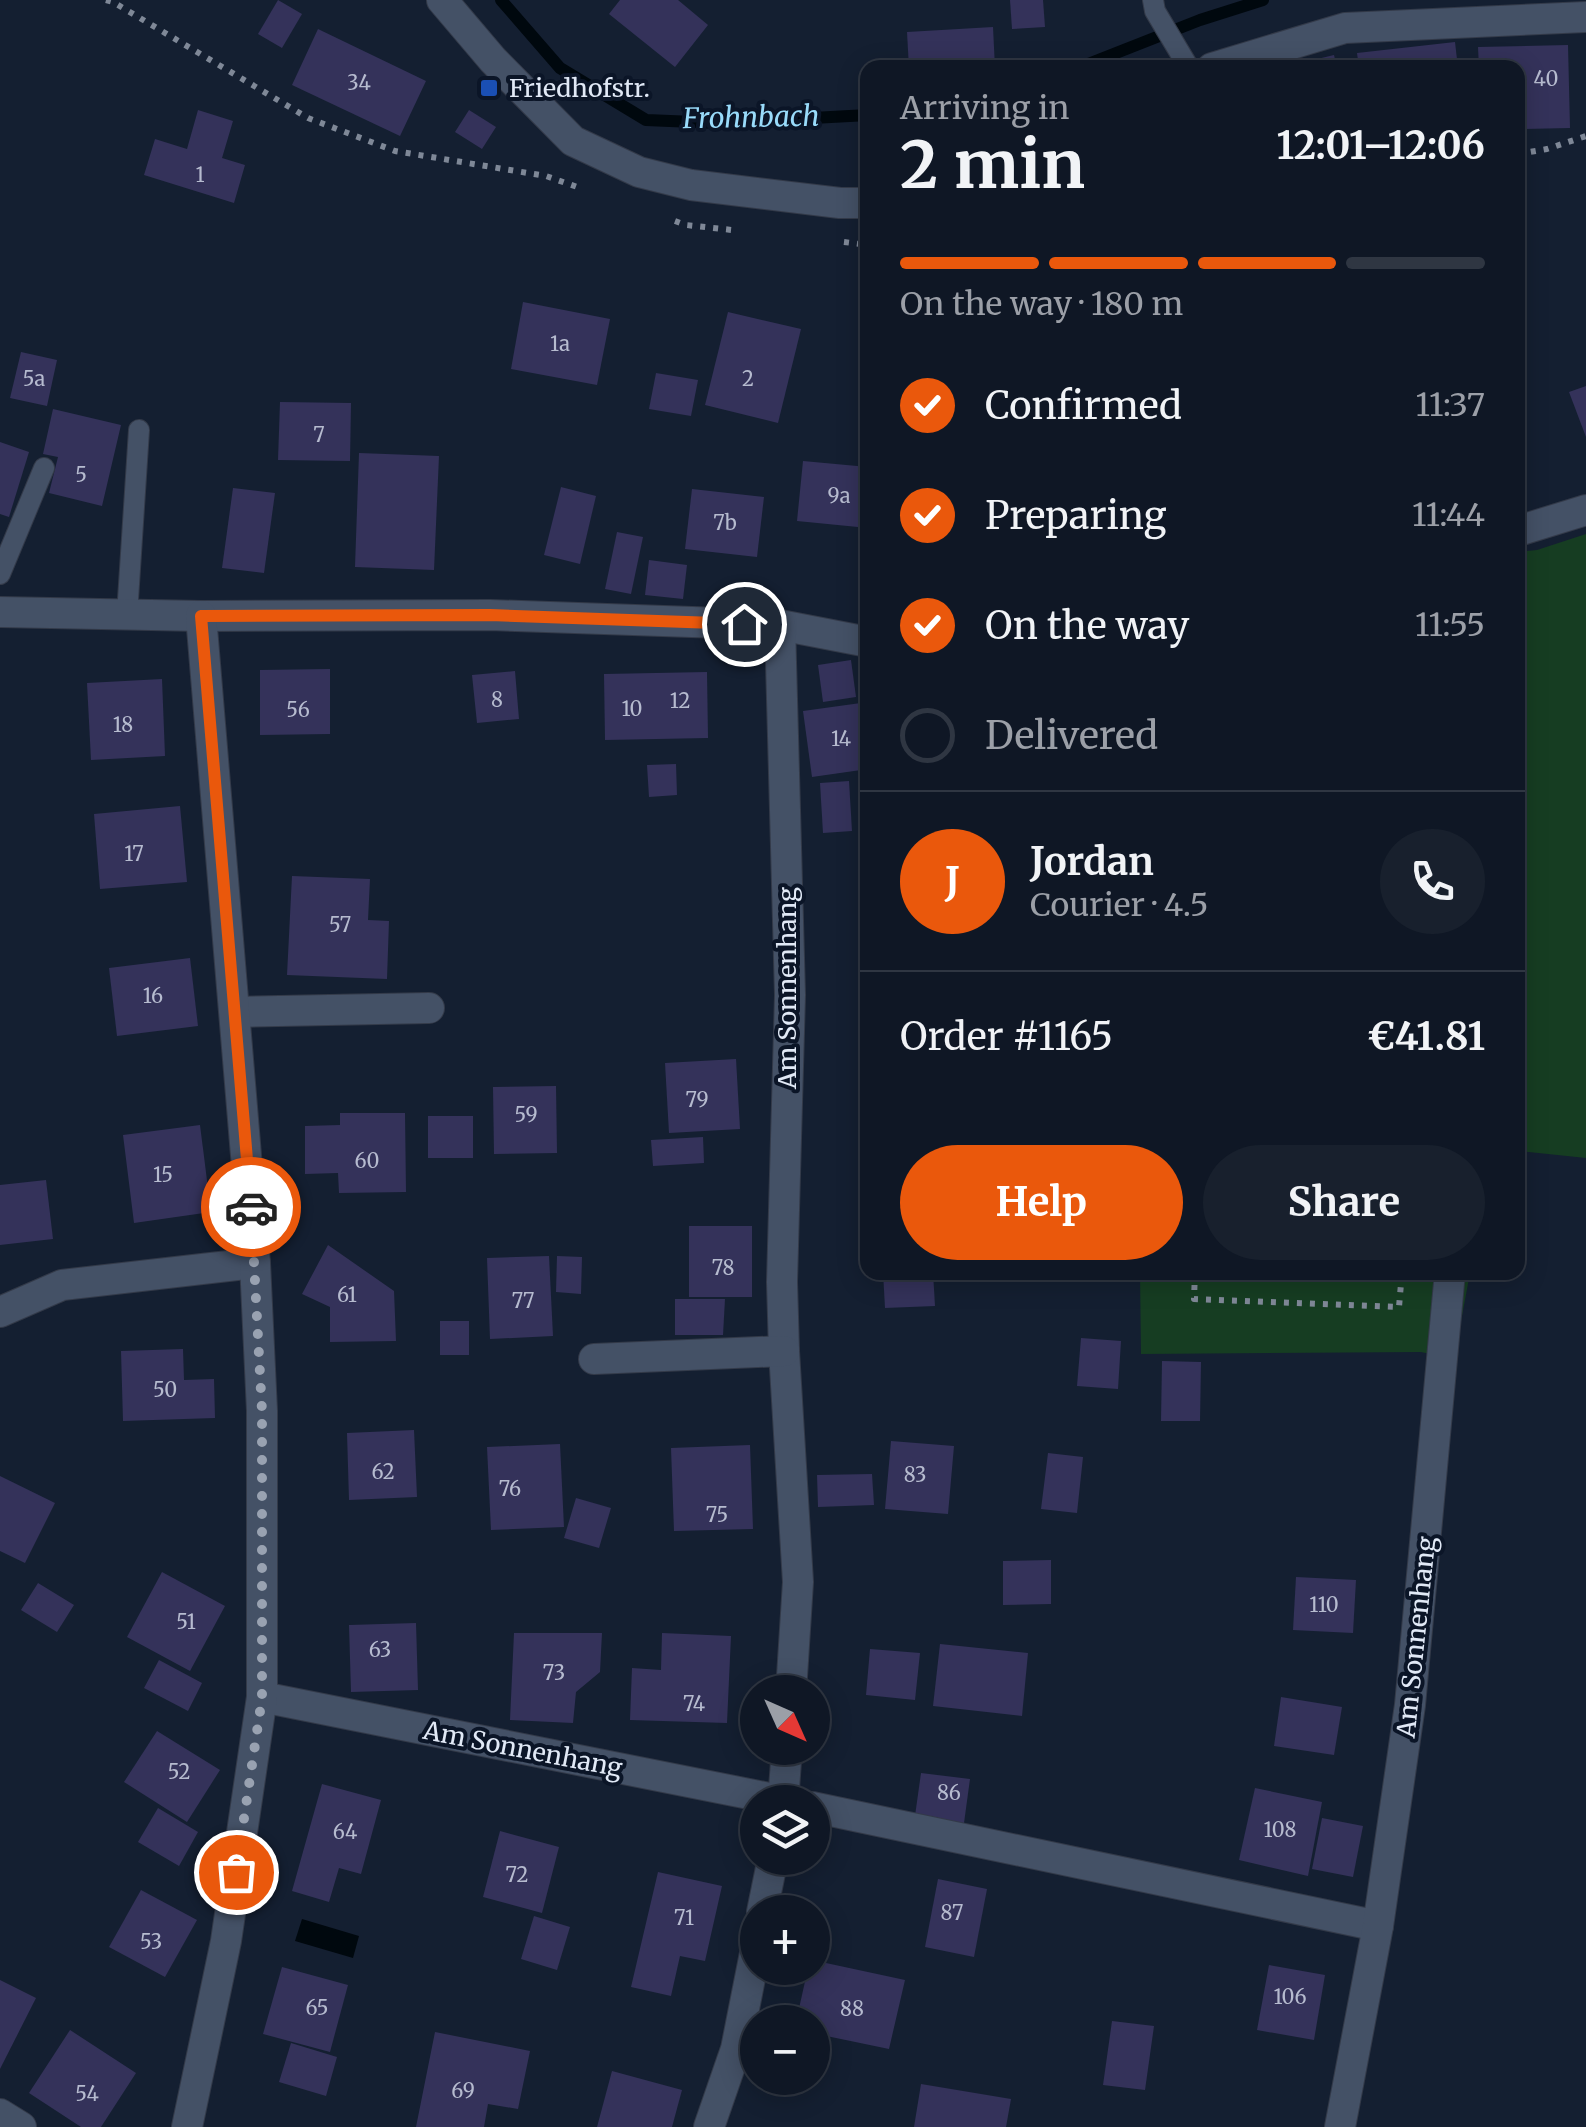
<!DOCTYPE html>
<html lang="en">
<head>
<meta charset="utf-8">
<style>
  :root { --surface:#0f1725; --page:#18202d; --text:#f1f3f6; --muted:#9b9fa7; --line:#2f3642; --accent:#ea580c }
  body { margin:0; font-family:Merriweather,serif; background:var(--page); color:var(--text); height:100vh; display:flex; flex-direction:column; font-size:38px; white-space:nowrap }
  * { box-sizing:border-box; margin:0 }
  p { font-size:32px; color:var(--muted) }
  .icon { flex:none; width:55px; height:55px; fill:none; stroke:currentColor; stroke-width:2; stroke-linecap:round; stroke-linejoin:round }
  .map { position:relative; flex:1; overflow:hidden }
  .panel { position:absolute; left:860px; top:60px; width:665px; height:1220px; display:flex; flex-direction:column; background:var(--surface); border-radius:20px; box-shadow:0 5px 25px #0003,0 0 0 2px var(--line) }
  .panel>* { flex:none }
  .needle { width:65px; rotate:135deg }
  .tools { position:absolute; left:740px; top:1675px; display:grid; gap:20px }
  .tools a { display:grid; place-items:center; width:90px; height:90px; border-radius:50%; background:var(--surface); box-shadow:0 5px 25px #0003,0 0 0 2px var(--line); font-size:50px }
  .pin { position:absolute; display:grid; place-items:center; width:85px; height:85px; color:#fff; margin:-42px; border:5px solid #fff; border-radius:50%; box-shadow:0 2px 10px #0007 }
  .courier { position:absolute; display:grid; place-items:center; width:100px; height:100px; margin:-50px; border:8px solid #ea580c; border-radius:50%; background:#fff; color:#222; box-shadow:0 2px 12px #0007 }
  .summary em { font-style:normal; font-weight:700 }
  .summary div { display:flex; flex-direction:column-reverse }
  .summary { display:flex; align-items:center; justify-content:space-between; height:170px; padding:0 40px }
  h1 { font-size:65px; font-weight:700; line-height:75px }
  .bar { display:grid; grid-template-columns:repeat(4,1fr); gap:15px 10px; align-content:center; height:120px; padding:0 40px }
  .bar i { height:12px; border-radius:8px; background:var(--line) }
  .bar .on { background:var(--accent) }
  .bar p { grid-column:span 4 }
  .line { display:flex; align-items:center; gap:25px; padding:0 40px; border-top:2px solid var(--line) }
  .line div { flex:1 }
  .round { display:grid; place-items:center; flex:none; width:105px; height:105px; border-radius:52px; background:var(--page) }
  ol { padding:0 40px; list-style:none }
  li { display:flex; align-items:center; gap:30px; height:110px }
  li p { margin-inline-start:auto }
  li .icon { padding:10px; border-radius:50%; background:var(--accent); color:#fff; stroke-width:4 }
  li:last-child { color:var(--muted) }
  li i { width:55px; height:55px; border:5px solid var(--line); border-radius:50% }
  .cta { display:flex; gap:20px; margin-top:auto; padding:20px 40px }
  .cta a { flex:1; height:115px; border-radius:60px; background:var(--accent); color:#fff; font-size:40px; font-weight:700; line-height:115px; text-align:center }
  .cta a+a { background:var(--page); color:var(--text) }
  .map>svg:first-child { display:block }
  .green { fill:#163d22 }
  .water { fill:#00080e }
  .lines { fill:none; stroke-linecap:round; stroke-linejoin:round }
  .stream { stroke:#00080e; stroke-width:12 }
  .building { fill:#34325a }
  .lane-casing { stroke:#333a49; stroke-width:22 }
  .street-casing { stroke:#333a49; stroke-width:32 }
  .secondary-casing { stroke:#333a49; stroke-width:32 }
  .path { stroke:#7f8897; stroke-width:6; stroke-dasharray:5 8; stroke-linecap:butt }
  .lane { stroke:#445166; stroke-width:20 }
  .street { stroke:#445166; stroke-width:30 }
  .secondary { stroke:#445166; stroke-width:30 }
  .done { stroke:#99a2b1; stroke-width:10; stroke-dasharray:0 18 }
  .route { stroke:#ea580c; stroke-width:12 }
  .transit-dot { fill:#1a4fb4; stroke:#0b1527; stroke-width:4 }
  .labels { text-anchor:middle; stroke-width:8; stroke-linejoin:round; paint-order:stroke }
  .number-label { font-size:20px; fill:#b6bbcf }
  .poi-label { font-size:25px; fill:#e1e9f6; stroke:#0b1527; text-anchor:start }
  .street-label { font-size:25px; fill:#e1e9f6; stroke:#0b1527 }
  .water-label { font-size:28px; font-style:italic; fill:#99dbfa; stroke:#0b1527 }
</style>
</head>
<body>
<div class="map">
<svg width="1586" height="2127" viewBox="0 0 1586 2127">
  <rect width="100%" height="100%" fill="#141f31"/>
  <g class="green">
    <polygon points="1586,534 1586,1158 1518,1151 1518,552 1537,550"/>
    <polygon points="1140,1273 1470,1273 1454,1359 1421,1352 1141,1354"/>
  </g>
  <polygon class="water" points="302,1919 359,1936 353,1958 295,1941"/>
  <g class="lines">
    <g class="stream">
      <polyline points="501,0 560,68 646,120 718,123 868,115"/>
      <polyline points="1078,68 1200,20 1263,0"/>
    </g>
  </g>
  <g class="building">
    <polygon points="278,0 302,14 282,48 258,34"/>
    <polygon points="620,0 678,0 708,25 675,67 609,14"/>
    <polygon points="1010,0 1043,0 1045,27 1012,29"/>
    <polygon points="993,27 995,68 909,68 907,32"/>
    <polygon points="318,29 426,81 400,136 292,85"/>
    <polygon points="1455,42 1458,68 1359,68 1357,53"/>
    <polygon points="1568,45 1570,128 1518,129 1518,68 1479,68 1478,47"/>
    <polygon points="1334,55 1337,68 1288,68 1288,66"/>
    <polygon points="198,110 233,121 222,158 245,165 234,203 144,175 155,139 187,149"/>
    <polygon points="469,110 496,127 482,149 455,132"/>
    <polygon points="523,302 610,319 597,385 511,369"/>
    <polygon points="728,312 801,329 778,423 705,405"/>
    <polygon points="21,352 57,360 47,406 10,398"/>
    <polygon points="656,373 698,380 691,416 649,409"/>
    <polygon points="1586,386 1586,437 1569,392"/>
    <polygon points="280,402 351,403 350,461 278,460"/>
    <polygon points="53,409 121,425 102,506 49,493 58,457 43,454"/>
    <polygon points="0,442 29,452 9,517 0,514"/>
    <polygon points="359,453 439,456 434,570 355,567"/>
    <polygon points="803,461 868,467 868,528 797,521"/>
    <polygon points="561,487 596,496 580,564 544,555"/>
    <polygon points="233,488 275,493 264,573 222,568"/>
    <polygon points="692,489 764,497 757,557 685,549"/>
    <polygon points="617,532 643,537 631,594 605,589"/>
    <polygon points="649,560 687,565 683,599 645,595"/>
    <polygon points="851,660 856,697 823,702 818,665"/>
    <polygon points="330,669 330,734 260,735 260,670"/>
    <polygon points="515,671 519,719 477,723 472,675"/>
    <polygon points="707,672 708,738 605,740 604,674"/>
    <polygon points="162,679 165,756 91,760 87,683"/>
    <polygon points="868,702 868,769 812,777 803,711"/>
    <polygon points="676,764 677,795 649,797 647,765"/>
    <polygon points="849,781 852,831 823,833 820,783"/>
    <polygon points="180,806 187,882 100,889 94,814"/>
    <polygon points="292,876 370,879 368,920 389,921 387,979 287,975"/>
    <polygon points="190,958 198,1026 117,1036 109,968"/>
    <polygon points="736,1059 740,1129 669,1133 665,1063"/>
    <polygon points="556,1086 557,1153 494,1154 493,1087"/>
    <polygon points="340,1113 405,1113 406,1192 339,1193 338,1173 305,1174 305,1126 340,1125"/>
    <rect x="428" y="1116" width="45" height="42"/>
    <polygon points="200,1125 211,1212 134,1223 123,1135"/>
    <polygon points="703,1137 704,1163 653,1166 651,1140"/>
    <polygon points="46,1180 53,1239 0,1245 0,1185"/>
    <rect x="689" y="1226" width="63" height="71"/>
    <polygon points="328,1245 394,1291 396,1341 330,1342 330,1307 302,1294"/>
    <polygon points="549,1256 553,1336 490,1339 487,1258"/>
    <polygon points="557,1256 582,1257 581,1294 556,1292"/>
    <polygon points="883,1272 933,1272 935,1306 885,1308"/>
    <polygon points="675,1299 725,1299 723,1335 675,1335"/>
    <rect x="440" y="1321" width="29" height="34"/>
    <polygon points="1081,1338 1121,1341 1118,1389 1077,1386"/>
    <polygon points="183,1349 184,1380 214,1379 215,1418 123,1421 121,1351"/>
    <polygon points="1162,1361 1201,1362 1200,1421 1161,1421"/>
    <polygon points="414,1430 417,1497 349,1500 347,1433"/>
    <polygon points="891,1441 954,1446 948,1514 885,1509"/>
    <polygon points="560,1444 564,1527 491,1530 487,1447"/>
    <polygon points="750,1445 753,1529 674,1531 671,1448"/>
    <polygon points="1048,1453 1083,1457 1077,1513 1041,1509"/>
    <polygon points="872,1474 874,1505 818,1507 817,1475"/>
    <polygon points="0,1476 55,1503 25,1563 0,1551"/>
    <polygon points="576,1498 611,1508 599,1548 564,1538"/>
    <polygon points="1051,1560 1051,1604 1003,1605 1003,1561"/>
    <polygon points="162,1572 225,1606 190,1671 127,1637"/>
    <polygon points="1296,1577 1356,1580 1353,1633 1293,1630"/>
    <polygon points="38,1583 74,1605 57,1632 21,1610"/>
    <polygon points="416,1623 418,1690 351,1692 349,1625"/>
    <polygon points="514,1633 602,1633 600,1672 576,1692 573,1723 510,1720"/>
    <polygon points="662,1633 731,1636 727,1723 630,1720 632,1668 661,1670"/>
    <polygon points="940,1644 1028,1653 1022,1716 933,1706"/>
    <polygon points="870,1649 920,1653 915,1700 866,1695"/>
    <polygon points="159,1660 202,1683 188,1711 144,1688"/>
    <polygon points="1281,1697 1342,1707 1334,1755 1274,1746"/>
    <polygon points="157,1731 220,1770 187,1822 124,1782"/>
    <polygon points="921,1773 970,1779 964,1823 915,1816"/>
    <polygon points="322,1784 381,1800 361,1874 339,1868 329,1902 292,1891"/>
    <polygon points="1255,1788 1322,1802 1308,1876 1239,1860"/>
    <polygon points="158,1808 198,1832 179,1866 138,1842"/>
    <polygon points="1322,1818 1363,1826 1353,1877 1312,1869"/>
    <polygon points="500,1831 559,1847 542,1913 483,1897"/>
    <polygon points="658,1872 722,1886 705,1961 680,1956 671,1996 631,1987"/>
    <polygon points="938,1879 987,1889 974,1957 925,1947"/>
    <polygon points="141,1890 197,1920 165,1977 109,1947"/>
    <polygon points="534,1916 570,1927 557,1970 521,1959"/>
    <polygon points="812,1960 905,1980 889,2049 812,2033 812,2022 796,2022 808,1968 812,1968"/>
    <polygon points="1269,1965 1325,1975 1314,2040 1257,2030"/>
    <polygon points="282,1967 348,1985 330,2052 263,2034"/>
    <polygon points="0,1980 36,1998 0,2069"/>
    <polygon points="1112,2021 1154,2026 1145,2090 1103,2085"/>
    <polygon points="70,2030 136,2073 101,2127 81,2127 29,2093"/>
    <polygon points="435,2032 530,2051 518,2109 488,2104 484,2127 416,2127"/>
    <polygon points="291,2043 337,2057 326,2096 279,2082"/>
    <polygon points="612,2071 682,2090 672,2127 597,2127"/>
    <polygon points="921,2084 1011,2099 1006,2127 914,2127"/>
  </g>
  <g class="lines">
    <defs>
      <g id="lane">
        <polyline points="1153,0 1155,11 1189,68"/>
        <polyline points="0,574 44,468"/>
        <polyline points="127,615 139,430"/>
      </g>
      <g id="street">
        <polyline points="1518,531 1586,510"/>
        <polyline points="0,612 201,616 490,615 780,625 868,642"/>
        <polyline points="780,625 790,995 782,1282 784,1351 798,1582 791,1692"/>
        <polyline points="235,1012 429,1008"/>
        <polyline points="0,1312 62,1285 255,1263"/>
        <polyline points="594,1359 784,1351"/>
        <polyline points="262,1697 789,1802"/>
        <polyline points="783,1802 787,1748"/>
        <polyline points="812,1807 1378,1926"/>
        <polyline points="762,1912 773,1858"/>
        <polyline points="0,2114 21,2127"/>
        <polyline points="187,2127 226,1941 262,1697 262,1411 255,1263 201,616"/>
        <polyline points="709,2127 736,2049 758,1938"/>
        <polyline points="1340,2127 1378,1926 1410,1705 1450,1272"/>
      </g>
      <g id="secondary">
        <polyline points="442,0 493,60 573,141 639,172 691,185 840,203 868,203"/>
        <polyline points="1212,68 1345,28 1586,17"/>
      </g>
    </defs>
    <use href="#lane" class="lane-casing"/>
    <use href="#street" class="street-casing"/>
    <use href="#secondary" class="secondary-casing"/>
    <g class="path">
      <polyline points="106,0 113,2 308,118 395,151 546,176 583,189"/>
      <polyline points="1518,154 1547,149 1586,136"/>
      <polyline points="675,221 686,225 732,230"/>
      <polyline points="844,242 868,245"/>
      <polyline points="1195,1272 1194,1299 1399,1307 1402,1272"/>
    </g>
    <use href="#lane" class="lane"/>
    <use href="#street" class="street"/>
    <use href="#secondary" class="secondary"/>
  </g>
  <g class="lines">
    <polyline class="done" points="236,1872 262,1698 262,1411 251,1207"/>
    <polyline class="route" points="251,1207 201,616 490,615 744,624"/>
  </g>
  <rect class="transit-dot" x="479" y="78" width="20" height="20" rx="5"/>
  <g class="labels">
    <g class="number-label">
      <text x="1546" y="86">40</text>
      <text x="359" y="90">34</text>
      <text x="200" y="182">1</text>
      <text x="560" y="351">1a</text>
      <text x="34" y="386">5a</text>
      <text x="748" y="386">2</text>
      <text x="319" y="442">7</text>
      <text x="81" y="482">5</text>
      <text x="839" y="503">9a</text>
      <text x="725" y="530">7b</text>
      <text x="497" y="707">8</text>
      <text x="680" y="708">12</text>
      <text x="632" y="716">10</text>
      <text x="298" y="717">56</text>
      <text x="123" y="732">18</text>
      <text x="841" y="746">14</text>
      <text x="134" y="861">17</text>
      <text x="340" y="932">57</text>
      <text x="153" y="1003">16</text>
      <text x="697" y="1107">79</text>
      <text x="526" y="1122">59</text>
      <text x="367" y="1168">60</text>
      <text x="163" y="1182">15</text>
      <text x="723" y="1275">78</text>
      <text x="347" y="1302">61</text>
      <text x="523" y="1308">77</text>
      <text x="165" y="1397">50</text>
      <text x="383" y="1479">62</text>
      <text x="915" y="1482">83</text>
      <text x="510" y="1496">76</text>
      <text x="717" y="1522">75</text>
      <text x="1324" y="1612">110</text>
      <text x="186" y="1629">51</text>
      <text x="380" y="1657">63</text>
      <text x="554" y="1680">73</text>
      <text x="694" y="1711">74</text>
      <text x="179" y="1779">52</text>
      <text x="949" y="1800">86</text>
      <text x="1280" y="1837">108</text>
      <text x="345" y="1839">64</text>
      <text x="517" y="1882">72</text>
      <text x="952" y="1920">87</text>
      <text x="684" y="1925">71</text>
      <text x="151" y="1949">53</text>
      <text x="1290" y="2004">106</text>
      <text x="317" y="2015">65</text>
      <text x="852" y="2016">88</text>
      <text x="463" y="2098">69</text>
      <text x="87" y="2101">54</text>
    </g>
    <g class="poi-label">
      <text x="509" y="97">Friedhofstr.</text>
    </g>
    <g class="street-label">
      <text transform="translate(787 988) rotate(-90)" y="9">Am Sonnenhang</text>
      <text transform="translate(1416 1637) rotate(-84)" y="9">Am Sonnenhang</text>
      <text transform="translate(523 1749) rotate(11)" y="9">Am Sonnenhang</text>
    </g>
    <g class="water-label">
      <text transform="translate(751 117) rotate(-1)" y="10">Frohnbach</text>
    </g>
  </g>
</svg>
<div class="tools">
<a><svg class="needle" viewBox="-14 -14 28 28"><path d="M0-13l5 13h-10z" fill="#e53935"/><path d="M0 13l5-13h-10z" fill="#9b9fa7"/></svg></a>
<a><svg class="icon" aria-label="layers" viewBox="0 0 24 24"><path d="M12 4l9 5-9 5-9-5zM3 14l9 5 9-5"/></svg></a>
<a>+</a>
<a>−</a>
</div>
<div class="pin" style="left:236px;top:1872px;background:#ea580c"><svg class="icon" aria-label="bag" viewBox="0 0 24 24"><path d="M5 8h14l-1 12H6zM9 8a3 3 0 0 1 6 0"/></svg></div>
<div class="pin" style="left:744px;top:624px;background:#1f2937"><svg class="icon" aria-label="home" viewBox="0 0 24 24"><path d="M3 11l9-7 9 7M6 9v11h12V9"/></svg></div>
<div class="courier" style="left:251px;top:1207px"><svg class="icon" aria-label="car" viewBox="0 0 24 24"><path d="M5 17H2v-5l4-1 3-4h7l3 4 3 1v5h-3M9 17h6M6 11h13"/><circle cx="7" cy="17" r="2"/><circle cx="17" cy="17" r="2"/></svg></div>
<section class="panel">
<div class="summary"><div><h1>2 min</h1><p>Arriving in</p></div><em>12:01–12:06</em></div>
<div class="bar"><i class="on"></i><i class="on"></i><i class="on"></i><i></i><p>On the way · 180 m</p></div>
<ol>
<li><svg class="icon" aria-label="check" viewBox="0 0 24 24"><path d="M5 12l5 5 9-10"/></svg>Confirmed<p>11:37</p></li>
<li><svg class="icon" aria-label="check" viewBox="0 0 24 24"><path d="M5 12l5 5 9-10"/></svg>Preparing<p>11:44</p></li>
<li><svg class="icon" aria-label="check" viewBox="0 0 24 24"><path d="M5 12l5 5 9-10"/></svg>On the way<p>11:55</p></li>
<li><i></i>Delivered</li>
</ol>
<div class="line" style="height:180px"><b class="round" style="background:var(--accent);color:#fff">J</b><div><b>Jordan</b><p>Courier · 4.5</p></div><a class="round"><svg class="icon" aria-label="phone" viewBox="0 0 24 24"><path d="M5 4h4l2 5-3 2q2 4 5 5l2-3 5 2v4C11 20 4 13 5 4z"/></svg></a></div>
<div class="line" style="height:130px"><div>Order #1165</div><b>€41.81</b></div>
<div class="cta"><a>Help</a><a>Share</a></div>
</section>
</div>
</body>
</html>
